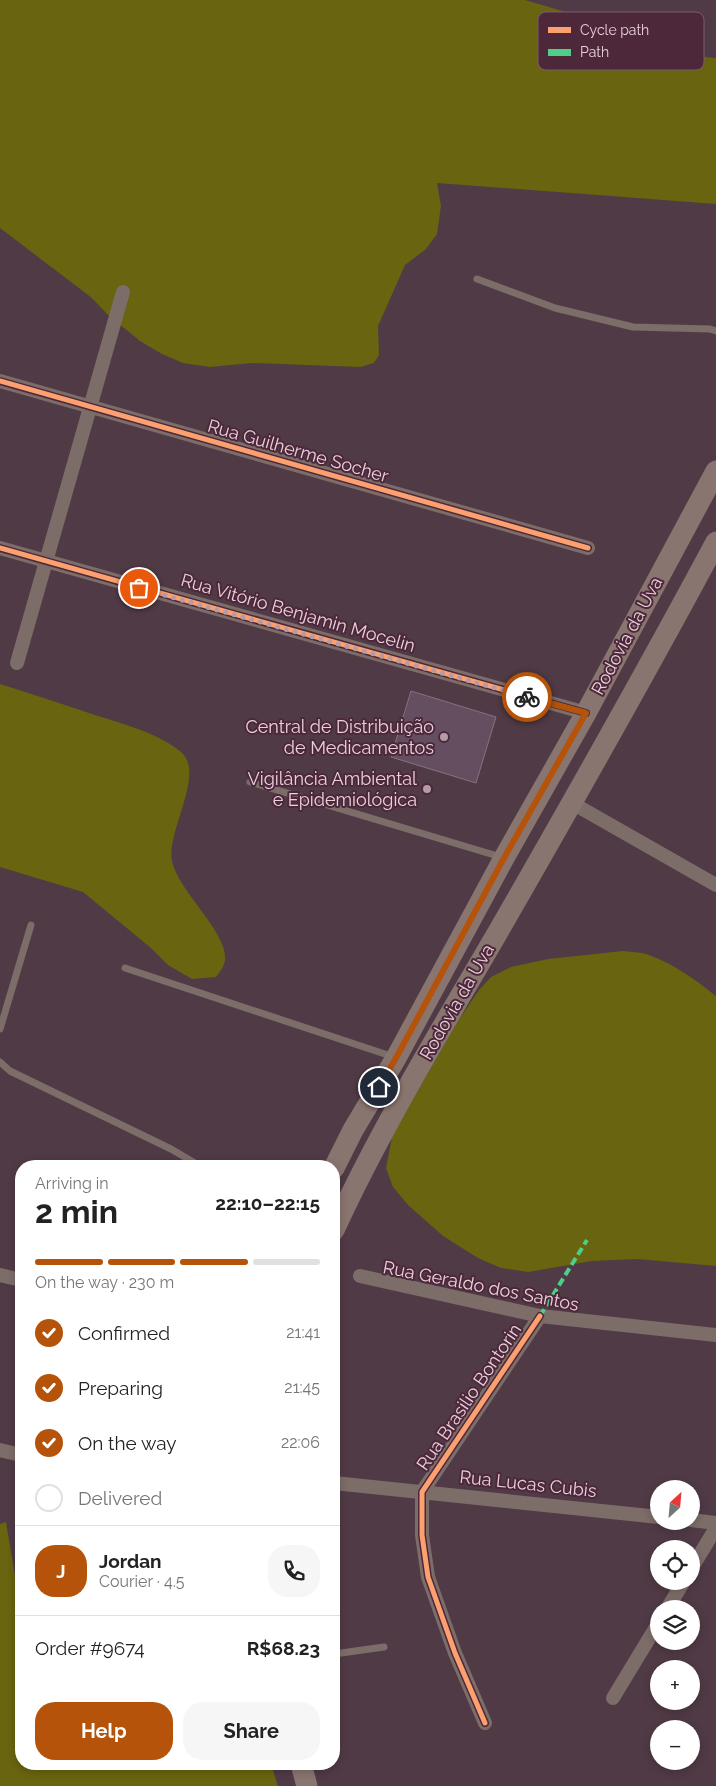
<!DOCTYPE html>
<html lang="en">
<head>
<meta charset="utf-8">
<style>
  :root { --surface:#fff; --page:#f6f6f6; --text:#222; --muted:#767676; --line:#e0e0e0; --accent:#b45309 }
  body { margin:0; font-family:Raleway,sans-serif; background:var(--page); color:var(--text); height:100vh; display:flex; flex-direction:column; font-size:19px; white-space:nowrap }
  * { box-sizing:border-box; margin:0 }
  p { font-size:16px; color:var(--muted) }
  .icon { flex:none; width:28px; height:28px; fill:none; stroke:currentColor; stroke-width:2; stroke-linecap:round; stroke-linejoin:round }
  .map { position:relative; flex:1; overflow:hidden }
  .side { position:absolute; left:15px; top:1160px; width:325px; height:610px; display:flex; flex-direction:column; background:var(--surface); border-radius:20px; box-shadow:0 2px 8px #0003 }
  .side>* { flex:none }
  .needle { width:32px; rotate:26deg }
  .controls { position:absolute; left:650px; top:1480px; display:grid; gap:10px }
  .controls a { display:grid; place-items:center; width:50px; height:50px; border-radius:50%; background:var(--surface); box-shadow:0 2px 8px #0003; font-size:25px }
  .pin { position:absolute; display:grid; place-items:center; width:42px; height:42px; color:#fff; margin:-21px; border:2px solid #fff; border-radius:50%; box-shadow:0 1px 5px #0007 }
  .courier { position:absolute; display:grid; place-items:center; width:50px; height:50px; margin:-25px; border:4px solid #b45309; border-radius:50%; background:#fff; color:#222; box-shadow:0 1px 6px #0007 }
  .head em { font-style:normal; font-weight:700 }
  .head div { display:flex; flex-direction:column-reverse }
  .head { display:flex; align-items:center; justify-content:space-between; height:85px; padding:0 20px }
  h1 { font-size:32px; font-weight:700; line-height:38px }
  .bar { display:grid; grid-template-columns:repeat(4,1fr); gap:8px 5px; align-content:center; height:60px; padding:0 20px }
  .bar i { height:6px; border-radius:4px; background:var(--line) }
  .bar .active { background:var(--accent) }
  .bar p { grid-column:span 4 }
  .line { display:flex; align-items:center; gap:12px; padding:0 20px; border-top:1px solid var(--line) }
  .line div { flex:1 }
  .round { display:grid; place-items:center; flex:none; width:52px; height:52px; border-radius:20px; background:var(--page) }
  ol { padding:0 20px; list-style:none }
  li { display:flex; align-items:center; gap:15px; height:55px }
  li p { margin-inline-start:auto }
  li .icon { padding:5px; border-radius:50%; background:var(--accent); color:#fff; stroke-width:4 }
  li:last-child { color:var(--muted) }
  li i { width:28px; height:28px; border:2px solid var(--line); border-radius:50% }
  .cta { display:flex; gap:10px; margin-top:auto; padding:10px 20px }
  .cta a { flex:1; height:58px; border-radius:20px; background:var(--accent); color:#fff; font-size:20px; font-weight:700; line-height:58px; text-align:center }
  .cta a+a { background:var(--page); color:var(--text) }
  .map>svg:first-child { display:block }
  .green { fill:#68640f }
  .building { fill:#654e60; stroke:#84737f }
  .lines { fill:none; stroke-linecap:round; stroke-linejoin:round }
  .service { stroke:#7d6d69; stroke-width:7 }
  .minor { stroke:#7d6d69; stroke-width:14 }
  .primary { stroke:#897570; stroke-width:21 }
  .quiet { stroke:#4dcf88; stroke-width:4; stroke-dasharray:8 4; stroke-linecap:butt }
  .cycleway-casing { stroke:#4d283b; stroke-width:8 }
  .cycleway { stroke:#fca06f; stroke-width:5 }
  .done { stroke:#b39ca6; stroke-width:5; stroke-dasharray:0 9 }
  .route { stroke:#b45309; stroke-width:6 }
  .poi-dot { fill:#b39ca6; stroke:#4d283b; stroke-width:2 }
  .labels { text-anchor:middle; stroke-width:4; stroke-linejoin:round; paint-order:stroke }
  .street-label { font-size:18px; fill:#e9d0db; stroke:#4d283b }
  .poi-label { font-size:18px; fill:#e9d0db; stroke:#4d283b; text-anchor:end }
  .key { fill:#4d283b; stroke:#7c5a6b; stroke-width:1 }
  .key-label { font-size:14px; fill:#e9d0db }
</style>
</head>
<body>
<div class="map">
<svg width="716" height="1786" viewBox="0 0 716 1786">
  <rect width="100%" height="100%" fill="#503a45"/>
  <g class="green">
    <polygon points="0,0 525,0 593,20 610,27 651,47 679,55 716,58 716,204 437,183 441,206 437,234 426,249 405,265 378,326 379,355 374,363 360,367 252,363 210,367 183,363 162,354 140,341 107,314 92,298 0,228"/>
    <path d="M0,684C33,694 65,705 98,716C124,724 160,734 181,752C206,773 166,832 172,861C178,892 234,938 224,964C223,968 219,973 216,977L192,979L168,965L151,948L83,892L0,867Z"/>
    <path d="M623,951C630,952 639,952 646,954C671,962 696,980 716,996V1266L638,1259L592,1261L528,1272L501,1268L478,1258L443,1236L408,1205L393,1187L386,1168L392,1137L404,1115L458,1021L479,990L491,977L511,967L548,959Z"/>
    <polygon points="6,1522 18,1593 21,1594 21,1764 271,1764 278,1786 0,1786 0,1524"/>
  </g>
  <polygon class="building" points="411,691 496,717 476,783 391,757"/>
  <g class="lines">
    <g class="service">
      <polyline points="477,279 555,308 633,327 710,329 716,331"/>
      <polyline points="250,782 501,857"/>
      <polyline points="125,968 394,1057"/>
      <polyline points="0,1029 31,925"/>
      <polyline points="0,1062 10,1071 171,1149 200,1166"/>
      <polyline points="334,1654 384,1647"/>
    </g>
    <g class="minor">
      <polyline points="0,381 588,548"/>
      <polyline points="0,548 586,713"/>
      <polyline points="17,663 123,292"/>
      <polyline points="572,803 716,885"/>
      <polyline points="0,1275 21,1280"/>
      <polyline points="360,1276 540,1316 716,1335"/>
      <polyline points="0,1450 21,1455"/>
      <polyline points="334,1483 659,1517"/>
      <polyline points="691,1520 716,1523"/>
      <polyline points="691,1569 716,1528"/>
      <polyline points="667,1609 684,1581"/>
      <polyline points="613,1698 659,1622"/>
      <polyline points="485,1723 455,1653 428,1577 422,1535 422,1492 540,1316"/>
    </g>
    <g class="primary">
      <polyline points="334,1168 353,1130 396,1058 504,858 586,713 716,471"/>
      <path d="M334,1230C383,1124 444,1025 502,925C575,798 647,671 716,542"/>
      <polyline points="301,1764 307,1786"/>
    </g>
    <polyline class="quiet" points="540,1316 587,1240"/>
    <defs>
      <g id="cycleway">
        <polyline points="0,381 588,548"/>
        <polyline points="0,548 586,713"/>
        <polyline points="485,1723 455,1653 428,1577 422,1535 422,1492 540,1316"/>
      </g>
    </defs>
    <use href="#cycleway" class="cycleway-casing"/>
    <use href="#cycleway" class="cycleway"/>
  </g>
  <g class="lines">
    <polyline class="done" points="139,588 527,697"/>
    <polyline class="route" points="379,1087 396,1058 504,858 586,713 527,697"/>
  </g>
  <g class="poi-dot">
    <circle cx="444" cy="737" r="5"/>
    <circle cx="427" cy="789" r="5"/>
  </g>
  <g class="labels">
    <g class="street-label">
      <text transform="translate(298 451) rotate(16)" y="6">Rua Guilherme Socher</text>
      <text transform="translate(298 613) rotate(16)" y="6">Rua Vitório Benjamin Mocelin</text>
      <text transform="translate(627 636) rotate(-62)" y="6">Rodovia da Uva</text>
      <text transform="translate(457 1002) rotate(-60)" y="6">Rodovia da Uva</text>
      <text transform="translate(481 1286) rotate(11)" y="6">Rua Geraldo dos Santos</text>
      <text transform="translate(469 1397) rotate(-56)" y="6">Rua Brasilio Bontorin</text>
      <text transform="translate(528 1484) rotate(6)" y="6">Rua Lucas Cubis</text>
    </g>
    <g class="poi-label">
      <text x="434" y="733">Central de Distribuição<tspan x="434" dy="21">de Medicamentos</tspan></text>
      <text x="417" y="785">Vigilância Ambiental<tspan x="417" dy="21">e Epidemiológica</tspan></text>
    </g>
  </g>
  <rect x="538" y="12" width="166" height="58" rx="8" class="key"/>
  <rect x="548" y="27" width="23" height="6" fill="#fca06f"/>
  <rect x="548" y="49" width="23" height="7" fill="#4dcf88"/>
  <g class="key-label">
    <text x="580" y="35">Cycle path</text>
    <text x="580" y="57">Path</text>
  </g>
</svg>
<div class="controls">
<a><svg class="needle" viewBox="-14 -14 28 28"><path d="M0-13l5 13h-10z" fill="#e53935"/><path d="M0 13l5-13h-10z" fill="#767676"/></svg></a>
<a><svg class="icon" aria-label="locate" viewBox="0 0 24 24"><circle cx="12" cy="12" r="6"/><path d="M12 2v4M12 18v4M2 12h4M18 12h4"/></svg></a>
<a><svg class="icon" aria-label="layers" viewBox="0 0 24 24"><path d="M12 4l9 5-9 5-9-5zM3 14l9 5 9-5"/></svg></a>
<a>+</a>
<a>−</a>
</div>
<div class="pin" style="left:139px;top:588px;background:#ea580c"><svg class="icon" aria-label="bag" viewBox="0 0 24 24"><path d="M5 8h14l-1 12H6zM9 8a3 3 0 0 1 6 0"/></svg></div>
<div class="pin" style="left:379px;top:1087px;background:#1f2937"><svg class="icon" aria-label="home" viewBox="0 0 24 24"><path d="M3 11l9-7 9 7M6 9v11h12V9"/></svg></div>
<div class="courier" style="left:527px;top:697px"><svg class="icon" aria-label="bike" viewBox="0 0 24 24"><circle cx="6" cy="16" r="4"/><circle cx="18" cy="16" r="4"/><path d="M6 16l4-8h5l3 8M10 8l3 8H6M13 5h3"/></svg></div>
<section class="side">
<div class="head"><div><h1>2 min</h1><p>Arriving in</p></div><em>22:10–22:15</em></div>
<div class="bar"><i class="active"></i><i class="active"></i><i class="active"></i><i></i><p>On the way · 230 m</p></div>
<ol>
<li><svg class="icon" aria-label="check" viewBox="0 0 24 24"><path d="M5 12l5 5 9-10"/></svg>Confirmed<p>21:41</p></li>
<li><svg class="icon" aria-label="check" viewBox="0 0 24 24"><path d="M5 12l5 5 9-10"/></svg>Preparing<p>21:45</p></li>
<li><svg class="icon" aria-label="check" viewBox="0 0 24 24"><path d="M5 12l5 5 9-10"/></svg>On the way<p>22:06</p></li>
<li><i></i>Delivered</li>
</ol>
<div class="line" style="height:90px"><b class="round" style="background:var(--accent);color:#fff">J</b><div><b>Jordan</b><p>Courier · 4.5</p></div><a class="round"><svg class="icon" aria-label="phone" viewBox="0 0 24 24"><path d="M5 4h4l2 5-3 2q2 4 5 5l2-3 5 2v4C11 20 4 13 5 4z"/></svg></a></div>
<div class="line" style="height:65px"><div>Order #9674</div><b>R$68.23</b></div>
<div class="cta"><a>Help</a><a>Share</a></div>
</section>
</div>
</body>
</html>
